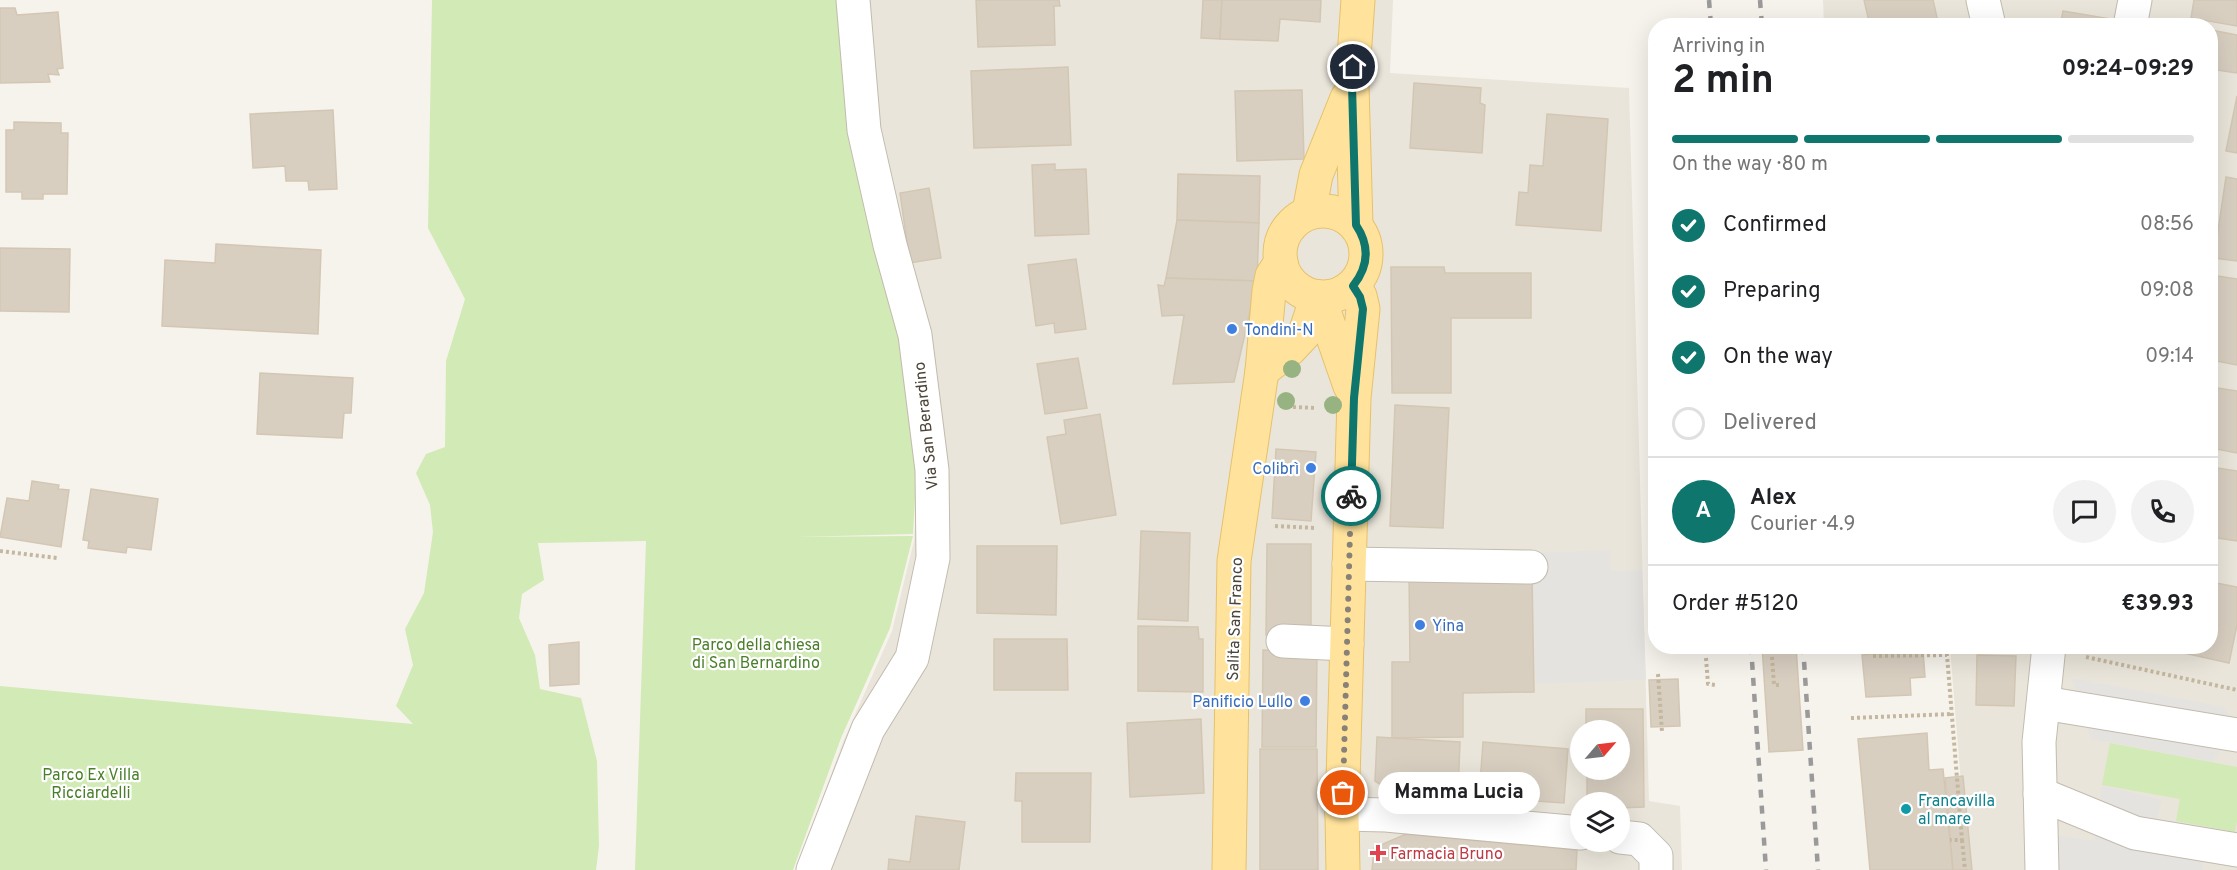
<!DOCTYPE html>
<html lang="en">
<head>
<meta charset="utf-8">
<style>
  :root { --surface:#fff; --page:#f2f2f2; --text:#202124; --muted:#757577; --line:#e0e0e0; --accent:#0f766e }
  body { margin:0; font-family:Overpass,sans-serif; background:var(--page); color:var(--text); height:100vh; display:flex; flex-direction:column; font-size:22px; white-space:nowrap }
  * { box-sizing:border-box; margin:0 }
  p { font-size:20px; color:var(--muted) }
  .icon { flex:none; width:33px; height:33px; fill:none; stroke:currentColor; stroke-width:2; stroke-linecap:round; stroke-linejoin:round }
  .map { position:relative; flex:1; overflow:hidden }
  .details { position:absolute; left:1648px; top:18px; width:570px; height:636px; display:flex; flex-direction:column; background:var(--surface); border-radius:24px; box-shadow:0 6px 24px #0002 }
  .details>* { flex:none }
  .needle { width:39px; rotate:62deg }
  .controls { position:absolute; left:1570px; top:720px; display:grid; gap:12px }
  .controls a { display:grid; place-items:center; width:60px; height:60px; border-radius:50%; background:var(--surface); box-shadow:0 6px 24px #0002; font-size:30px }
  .pin { position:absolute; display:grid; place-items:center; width:51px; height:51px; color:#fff; margin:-26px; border:3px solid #fff; border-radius:50%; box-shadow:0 2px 6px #0007 }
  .courier { position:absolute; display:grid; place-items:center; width:60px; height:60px; margin:-30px; border:4px solid #0f766e; border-radius:50%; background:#fff; color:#222; box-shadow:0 2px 8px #0007 }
  .bubble { position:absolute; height:42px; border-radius:21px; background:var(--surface); box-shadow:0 6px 24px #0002; font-size:20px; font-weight:700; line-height:42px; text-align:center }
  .overview em { font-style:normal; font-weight:700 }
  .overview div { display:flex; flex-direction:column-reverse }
  .overview { display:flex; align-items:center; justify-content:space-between; height:102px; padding:0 24px }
  h1 { font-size:39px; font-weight:700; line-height:45px }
  .bar { display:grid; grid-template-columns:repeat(4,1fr); gap:9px 6px; align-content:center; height:72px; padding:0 24px }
  .bar i { height:8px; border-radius:4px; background:var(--line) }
  .bar .current { background:var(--accent) }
  .bar p { grid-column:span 4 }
  .line { display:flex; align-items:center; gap:15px; padding:0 24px; border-top:2px solid var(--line) }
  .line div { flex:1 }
  .round { display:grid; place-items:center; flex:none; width:63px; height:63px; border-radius:32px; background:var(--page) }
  ol { padding:0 24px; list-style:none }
  li { display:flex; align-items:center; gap:18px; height:66px }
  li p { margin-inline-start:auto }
  li .icon { padding:6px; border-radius:50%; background:var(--accent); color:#fff; stroke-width:4 }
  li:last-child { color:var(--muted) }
  li i { width:33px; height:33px; border:3px solid var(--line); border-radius:50% }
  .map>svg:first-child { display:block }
  .residential { fill:#eae5da; fill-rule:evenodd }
  .green { fill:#d2eab5 }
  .parking { fill:#e5e3e0 }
  .building { fill:#d8cfc1; stroke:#d3c7b4; stroke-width:1.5 }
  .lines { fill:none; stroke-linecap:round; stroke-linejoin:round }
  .minor-casing { stroke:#c2bbae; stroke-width:35 }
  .major-casing { stroke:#e6c16a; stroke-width:35 }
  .path { stroke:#c4b79f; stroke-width:4; stroke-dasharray:3 3; stroke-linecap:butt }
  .minor { stroke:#fff; stroke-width:33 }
  .major { stroke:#ffe39c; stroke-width:33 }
  .rail { stroke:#9a9a9a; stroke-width:4.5; stroke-dasharray:8 8; stroke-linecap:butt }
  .tree { fill:#97b381 }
  .done { stroke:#878178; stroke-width:6; stroke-dasharray:0 10.8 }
  .route { stroke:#0f766e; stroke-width:8 }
  .shop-dot { fill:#3f7fe0; stroke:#fff; stroke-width:2 }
  .culture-dot { fill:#0f9aa8; stroke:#fff; stroke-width:2 }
  .health-dot { fill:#e0444e; stroke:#fff; stroke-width:2 }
  .labels { text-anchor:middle; stroke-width:4.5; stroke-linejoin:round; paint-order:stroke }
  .shop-label { font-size:16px; fill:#366cbe; stroke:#fff; text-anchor:start }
  .street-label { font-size:16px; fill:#4b4439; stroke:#fff }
  .park-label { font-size:16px; fill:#4a7f2a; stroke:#fff }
  .culture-label { font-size:16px; fill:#0d838f; stroke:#fff; text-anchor:start }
  .health-label { font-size:16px; fill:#be3a42; stroke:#fff; text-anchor:start }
</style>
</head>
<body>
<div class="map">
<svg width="2237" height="870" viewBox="0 0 2237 870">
  <rect width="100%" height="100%" fill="#f6f3ec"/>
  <g class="residential">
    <path d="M843,0H1393L1390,73L1629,88L1649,801L1680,806L1682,870H796L843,742L892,631L914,541L919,464L900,333ZM1581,730H1620V770H1581ZM1581,802H1620V842H1581Z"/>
    <polygon points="1823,0 2237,0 2237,870 1968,870 1950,647 2211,646 2211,26 1824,25"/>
  </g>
  <g class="green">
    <polygon points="432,0 838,0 895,314 917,464 913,534 795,537 913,536 890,628 841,738 793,870 635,870 646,541 538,543 544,580 522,594 519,618 535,655 540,689 581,698 597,761 599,846 596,870 0,870 0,686 413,724 396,706 413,665 405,629 424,593 433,532 430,505 416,473 426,454 445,447 446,361 465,299 428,228"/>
    <polygon points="2110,743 2237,767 2237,821 2235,832 2176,821 2180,799 2102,785"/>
  </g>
  <g class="parking">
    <polygon points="1610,550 1611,571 1642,570 1646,680 1536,684 1531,553"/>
    <polygon points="2072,678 2224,707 2237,729 2212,762 2091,739"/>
    <polygon points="2102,785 2162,800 2153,836 2205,845 2202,870 2051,870 2053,835 2094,841"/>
  </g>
  <g class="building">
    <polygon points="976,0 1059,0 1060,6 1054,6 1055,45 978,47"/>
    <polygon points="1203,0 1222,0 1220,39 1201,38"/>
    <polygon points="1222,0 1321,0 1320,22 1280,19 1278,41 1220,39"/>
    <polygon points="1864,0 1933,0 1939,26 1870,26"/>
    <polygon points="2194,0 2237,0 2237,26 2191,18"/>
    <polygon points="0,8 15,8 17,15 58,12 63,68 57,69 59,75 48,74 50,82 0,83"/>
    <polygon points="2063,11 2117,20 2116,26 2060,26"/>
    <polygon points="2211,30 2237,35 2237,73 2211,69"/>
    <polygon points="1068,67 1071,145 974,148 971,71"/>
    <polygon points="1414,83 1481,88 1480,103 1485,105 1482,153 1410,148"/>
    <polygon points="1302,90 1304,159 1237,161 1235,91"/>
    <polygon points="2237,96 2237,153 2226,151"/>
    <polygon points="333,110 337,189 309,190 308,181 286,181 285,166 253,168 250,114"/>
    <polygon points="1547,114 1608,119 1601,231 1516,225 1519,192 1528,193 1530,165 1543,166"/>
    <polygon points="14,122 61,123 61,133 68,133 67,194 43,194 43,199 22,199 22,192 6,192 6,130 14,130"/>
    <polygon points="1055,164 1055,170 1086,169 1089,234 1035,236 1032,165"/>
    <polygon points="1178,174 1260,176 1259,223 1177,220"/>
    <polygon points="2226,177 2237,179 2237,261 2214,258"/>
    <polygon points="929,188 941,258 910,263 900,193"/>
    <polygon points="1177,220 1259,223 1257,281 1166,278"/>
    <polygon points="216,244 321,250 318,334 162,326 165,260 215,263"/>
    <polygon points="0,248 70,249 69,312 0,311"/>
    <polygon points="1076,259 1086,329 1055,333 1054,323 1036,326 1028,265"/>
    <polygon points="1391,267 1444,267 1445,273 1531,273 1531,318 1451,318 1451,393 1392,393"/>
    <polygon points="2211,275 2237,279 2237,365 2211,360"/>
    <polygon points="1166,278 1257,281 1234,382 1173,384 1184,315 1162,316 1158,285 1164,286"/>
    <polygon points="1078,358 1087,408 1045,414 1037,364"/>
    <polygon points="260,373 353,378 351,413 344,413 342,438 257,434"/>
    <polygon points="2211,387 2237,391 2237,453 2211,448"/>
    <polygon points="1395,405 1449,408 1443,528 1390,526"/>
    <polygon points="1100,414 1116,515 1061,524 1047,437 1066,434 1064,420"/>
    <polygon points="1276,449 1316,452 1311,521 1272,518"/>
    <polygon points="2211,467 2237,471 2237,541 2211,537"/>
    <polygon points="32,481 59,485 58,489 69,490 61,547 0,537 7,498 29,501"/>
    <polygon points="91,489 158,499 151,550 127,547 126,553 88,548 89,541 83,540"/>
    <polygon points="1141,531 1190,533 1188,621 1138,619"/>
    <polygon points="1267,544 1311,544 1311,635 1266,635"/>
    <polygon points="977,546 1057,546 1056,615 977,613"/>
    <polygon points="1532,573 1534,692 1463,693 1463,737 1392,738 1392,662 1410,662 1409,574"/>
    <polygon points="2211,582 2237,587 2237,625 2229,663 2153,646 2211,646"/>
    <polygon points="1138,626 1198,627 1199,639 1203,639 1203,692 1138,691"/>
    <polygon points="994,639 1067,639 1068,690 994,690"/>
    <polygon points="579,642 579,684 550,686 549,645"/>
    <polygon points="1762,646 1796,646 1803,750 1769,752"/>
    <polygon points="1263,650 1317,651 1316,747 1262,747"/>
    <polygon points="1923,650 1925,677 1910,678 1911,695 1866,697 1862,655"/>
    <polygon points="1977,655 2016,656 2014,706 1976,705"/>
    <polygon points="1678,679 1680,726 1651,727 1649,680"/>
    <polygon points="1586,709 1643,709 1644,807 1620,808 1620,802 1587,802 1587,770 1620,770 1620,730 1586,730"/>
    <polygon points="1201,719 1204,793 1130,797 1127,723"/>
    <polygon points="1927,733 1929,770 1943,769 1953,870 1870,870 1858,739"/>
    <polygon points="1377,737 1460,742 1458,794 1389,790 1375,781"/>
    <polygon points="1483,742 1568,749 1564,803 1479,797"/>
    <polygon points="1260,749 1317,749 1318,870 1260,870"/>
    <polygon points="1016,773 1091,773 1090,842 1022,842 1022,801 1015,801"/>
    <polygon points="1963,776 1972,870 1953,870 1945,778"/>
    <polygon points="916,816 965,822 959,870 888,870 889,859 910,862"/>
    <polygon points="1406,834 1577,850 1576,870 1372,870 1374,848"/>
  </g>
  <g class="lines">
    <defs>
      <g id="minor">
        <polyline points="1983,0 1989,26"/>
        <polyline points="2130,26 2135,0"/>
        <polyline points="1349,564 1531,567"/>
        <polyline points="1283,641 1347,644"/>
        <polyline points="2044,703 2237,735"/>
        <polyline points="2040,794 2135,833 2237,850"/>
        <polyline points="1342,814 1386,815 1581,833"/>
        <polyline points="1620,837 1639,839 1656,856 1656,870"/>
        <polyline points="813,870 868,729 912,658 933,558 932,470 915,335 890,245 864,130 853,0"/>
        <polyline points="2042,870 2039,742 2049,646"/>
      </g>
      <g id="major">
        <circle cx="1323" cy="254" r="43"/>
        <polyline points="1309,212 1316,175 1347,98"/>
        <polyline points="1356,225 1352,86 1358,0"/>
        <polyline points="1319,297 1350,386"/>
        <polyline points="1262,371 1290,349 1305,333 1317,297"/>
        <polyline points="1229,870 1234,561 1262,371 1269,291 1272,276 1281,262"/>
        <polyline points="1343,870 1342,814 1354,398 1363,309 1360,296 1353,286"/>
      </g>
    </defs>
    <use href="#minor" class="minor-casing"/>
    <use href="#major" class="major-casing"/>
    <g class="path">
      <polyline points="1293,407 1317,408"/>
      <polyline points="1275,526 1316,528"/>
      <polyline points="0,551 57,558"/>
      <polyline points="1873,656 1947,655 1962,840 1950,840"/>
      <polyline points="1772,657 1774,685 1780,685"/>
      <polyline points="2086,657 2237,690"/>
      <polyline points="1706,658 1708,684 1715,685"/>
      <polyline points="1658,674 1662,732"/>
      <polyline points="1851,718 1952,714"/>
      <polyline points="1962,840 1965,870"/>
    </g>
    <use href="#minor" class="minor"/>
    <use href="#major" class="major"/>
    <g class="rail">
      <polyline points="1709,0 1711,26"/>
      <polyline points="1760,0 1762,26"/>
      <polyline points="1751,646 1766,870"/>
      <polyline points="1803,646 1818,870"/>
    </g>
  </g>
  <g class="tree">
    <circle cx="1292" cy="369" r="9"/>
    <circle cx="1286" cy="401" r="9"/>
    <circle cx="1333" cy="405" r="9"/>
  </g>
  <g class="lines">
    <polyline class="done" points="1343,793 1351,496"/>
    <path class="route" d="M1351,496L1354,398L1363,309L1360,297L1353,286C1369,266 1370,246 1356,225L1352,86L1353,67"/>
  </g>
  <g class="shop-dot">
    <circle cx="1232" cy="329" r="6"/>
    <circle cx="1311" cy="468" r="6"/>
    <circle cx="1420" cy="625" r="6"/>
    <circle cx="1305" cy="701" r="6"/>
  </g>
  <circle class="culture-dot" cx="1906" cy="809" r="6"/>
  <path class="health-dot" d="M1375 844h6v6h6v6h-6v6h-6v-6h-6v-6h6z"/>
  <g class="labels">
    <g class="shop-label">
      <text x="1244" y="335">Tondini-N</text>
      <text x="1299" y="474" text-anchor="end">Colibrì</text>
      <text x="1432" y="631">Yina</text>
      <text x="1293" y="707" text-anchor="end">Panificio Lullo</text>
    </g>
    <g class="street-label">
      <text transform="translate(925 426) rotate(-96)" y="6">Via San Berardino</text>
      <text transform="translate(1234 619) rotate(-88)" y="6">Salita San Franco</text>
    </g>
    <g class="park-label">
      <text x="756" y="650">Parco della chiesa<tspan x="756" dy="18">di San Bernardino</tspan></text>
      <text x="91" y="780">Parco Ex Villa<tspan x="91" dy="18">Ricciardelli</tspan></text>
    </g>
    <g class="culture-label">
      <text x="1918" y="806">Francavilla<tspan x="1918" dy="18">al mare</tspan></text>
    </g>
    <g class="health-label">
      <text x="1390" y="859">Farmacia Bruno</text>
    </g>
  </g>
</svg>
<div class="controls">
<a><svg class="needle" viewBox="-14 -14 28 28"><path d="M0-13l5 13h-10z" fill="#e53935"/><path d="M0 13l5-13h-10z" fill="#757577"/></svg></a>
<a><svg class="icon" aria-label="layers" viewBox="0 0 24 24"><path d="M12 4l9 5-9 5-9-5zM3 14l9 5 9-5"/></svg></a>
</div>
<div class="pin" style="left:1343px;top:793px;background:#ea580c"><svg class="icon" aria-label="bag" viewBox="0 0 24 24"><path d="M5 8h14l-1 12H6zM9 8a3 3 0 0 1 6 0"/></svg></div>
<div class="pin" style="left:1353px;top:67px;background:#1f2937"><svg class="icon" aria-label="home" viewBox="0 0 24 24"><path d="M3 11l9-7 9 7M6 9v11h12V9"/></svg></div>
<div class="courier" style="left:1351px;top:496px"><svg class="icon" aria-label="bike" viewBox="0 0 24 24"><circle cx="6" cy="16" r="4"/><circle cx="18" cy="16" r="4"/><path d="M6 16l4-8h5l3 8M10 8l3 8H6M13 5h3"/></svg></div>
<div class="bubble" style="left:1378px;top:772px;width:162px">Mamma Lucia</div>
<section class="details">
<div class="overview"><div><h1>2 min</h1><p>Arriving in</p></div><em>09:24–09:29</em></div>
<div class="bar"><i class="current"></i><i class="current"></i><i class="current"></i><i></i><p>On the way · 80 m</p></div>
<ol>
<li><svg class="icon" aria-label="check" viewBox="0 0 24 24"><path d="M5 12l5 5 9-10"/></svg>Confirmed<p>08:56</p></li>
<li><svg class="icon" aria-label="check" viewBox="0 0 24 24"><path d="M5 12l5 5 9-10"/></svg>Preparing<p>09:08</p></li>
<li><svg class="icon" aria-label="check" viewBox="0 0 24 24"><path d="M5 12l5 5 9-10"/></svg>On the way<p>09:14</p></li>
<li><i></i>Delivered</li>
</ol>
<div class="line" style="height:108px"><b class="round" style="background:var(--accent);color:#fff">A</b><div><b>Alex</b><p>Courier · 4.9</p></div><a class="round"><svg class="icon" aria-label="chat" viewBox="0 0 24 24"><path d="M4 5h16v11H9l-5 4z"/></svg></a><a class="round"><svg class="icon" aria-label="phone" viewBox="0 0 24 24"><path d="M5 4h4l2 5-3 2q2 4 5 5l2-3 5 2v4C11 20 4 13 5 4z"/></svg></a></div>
<div class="line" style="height:78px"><div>Order #5120</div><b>€39.93</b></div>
</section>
</div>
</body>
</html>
